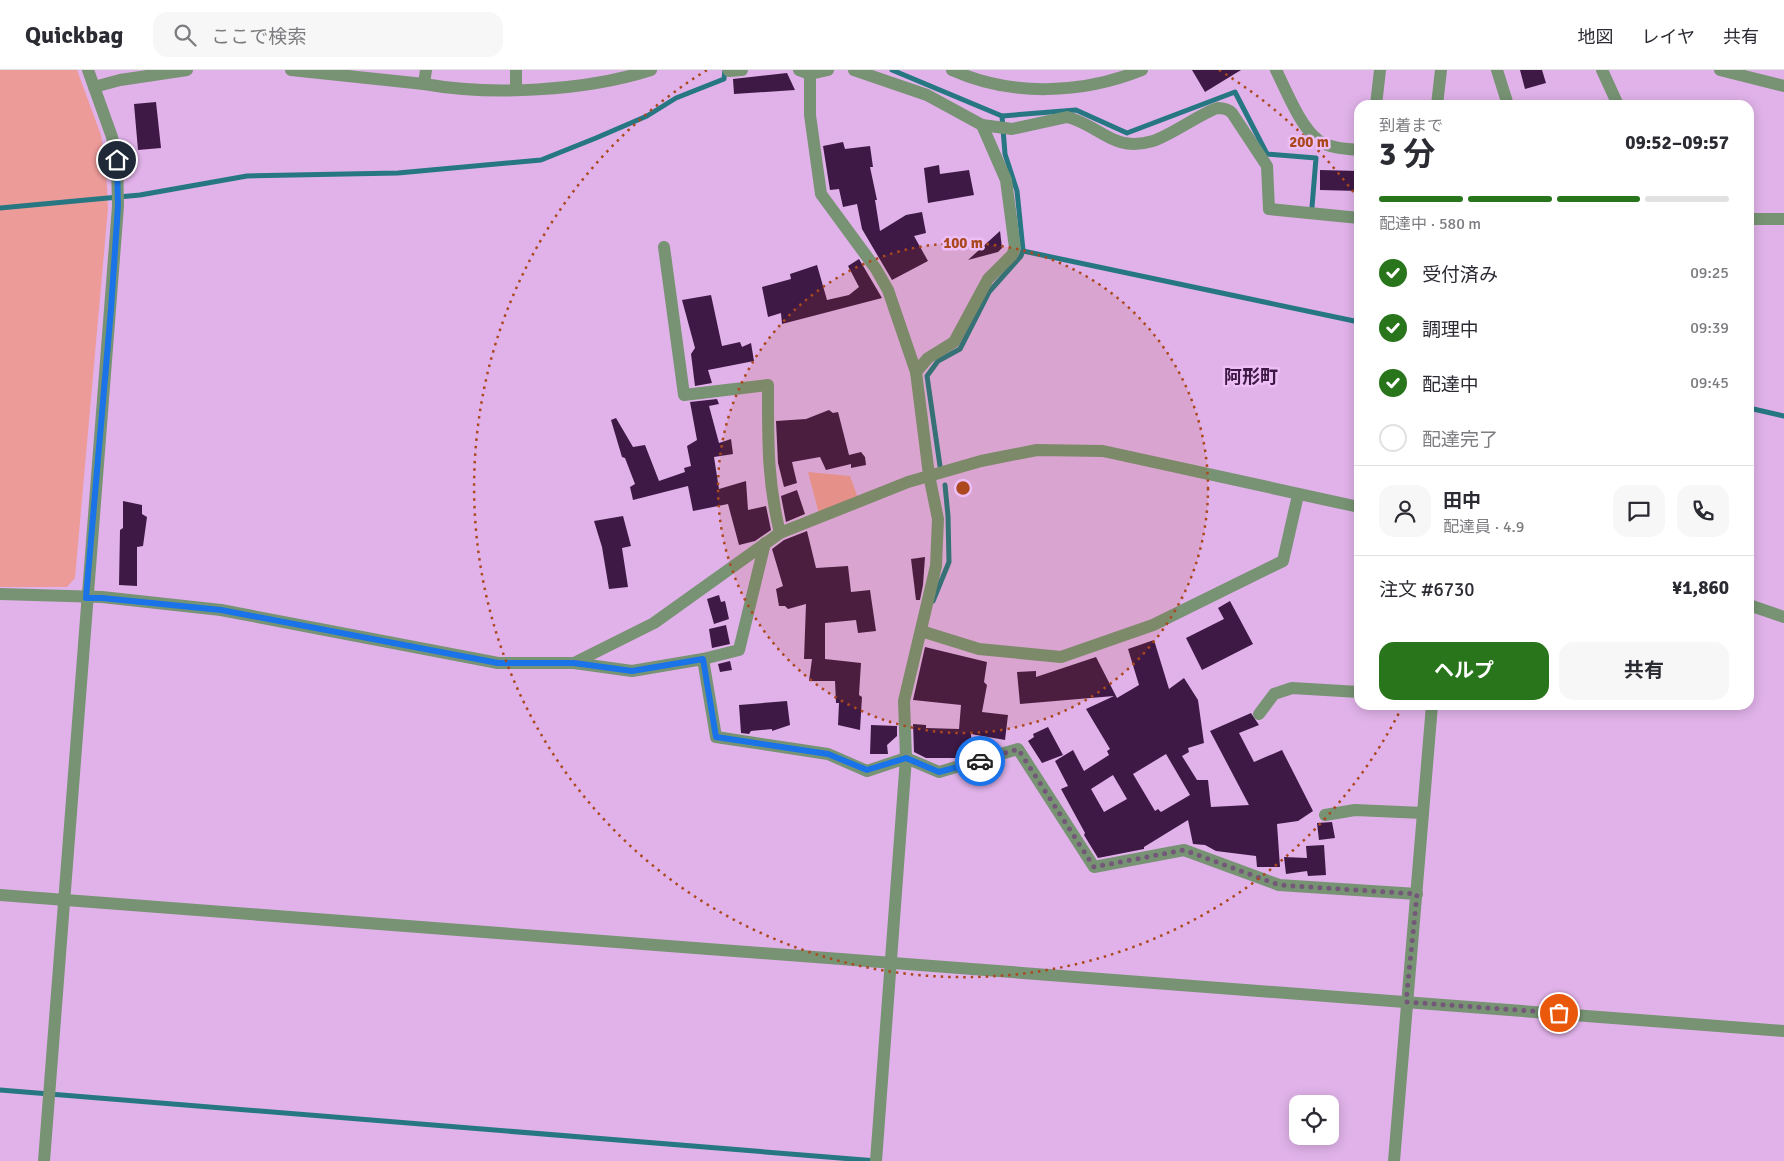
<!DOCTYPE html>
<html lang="ja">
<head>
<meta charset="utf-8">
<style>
  :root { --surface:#fff; --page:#f7f7f7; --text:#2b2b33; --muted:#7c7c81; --line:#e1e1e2; --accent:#28751b }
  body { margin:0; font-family:Signika,"Noto Sans JP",sans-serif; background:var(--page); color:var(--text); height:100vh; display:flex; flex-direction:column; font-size:19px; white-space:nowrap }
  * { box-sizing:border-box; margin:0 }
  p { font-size:16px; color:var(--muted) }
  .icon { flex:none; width:28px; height:28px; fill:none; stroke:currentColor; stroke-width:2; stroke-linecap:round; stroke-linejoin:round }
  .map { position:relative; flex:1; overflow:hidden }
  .details { position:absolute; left:1354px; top:30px; width:400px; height:610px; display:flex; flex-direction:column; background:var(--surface); border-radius:15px; box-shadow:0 2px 12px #0003 }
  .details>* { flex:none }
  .fabs { position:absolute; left:1289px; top:1025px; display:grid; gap:10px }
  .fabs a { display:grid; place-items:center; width:50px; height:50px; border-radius:10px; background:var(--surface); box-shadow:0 2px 12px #0003; font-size:25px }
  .pin { position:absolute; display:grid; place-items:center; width:42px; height:42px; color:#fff; margin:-21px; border:2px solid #fff; border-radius:50%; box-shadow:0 1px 5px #0007 }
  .courier { position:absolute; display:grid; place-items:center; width:50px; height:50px; margin:-25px; border:4px solid #1a73e8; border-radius:50%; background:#fff; color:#222; box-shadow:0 1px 6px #0007 }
  .headline em { font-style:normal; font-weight:700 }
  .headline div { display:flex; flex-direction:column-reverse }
  .headline { display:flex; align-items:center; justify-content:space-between; height:85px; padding:0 25px }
  h1 { font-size:32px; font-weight:700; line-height:38px }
  .bar { display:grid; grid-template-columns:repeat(4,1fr); gap:8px 5px; align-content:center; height:60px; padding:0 25px }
  .bar i { height:6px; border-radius:4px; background:var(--line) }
  .bar .current { background:var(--accent) }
  .bar p { grid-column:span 4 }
  .line { display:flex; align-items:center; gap:12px; padding:0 25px; border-top:1px solid var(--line) }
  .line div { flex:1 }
  .round { display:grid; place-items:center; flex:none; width:52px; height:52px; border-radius:15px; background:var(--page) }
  ol { padding:0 25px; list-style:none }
  li { display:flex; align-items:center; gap:15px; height:55px }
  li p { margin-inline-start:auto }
  li .icon { padding:5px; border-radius:50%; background:var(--accent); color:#fff; stroke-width:4 }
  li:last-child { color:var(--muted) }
  li i { width:28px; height:28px; border:2px solid var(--line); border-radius:50% }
  .primary-button { display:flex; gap:10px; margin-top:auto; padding:10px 25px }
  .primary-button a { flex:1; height:58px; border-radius:15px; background:var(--accent); color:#fff; font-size:20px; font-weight:700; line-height:58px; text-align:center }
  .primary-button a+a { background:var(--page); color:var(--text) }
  header { display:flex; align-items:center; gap:30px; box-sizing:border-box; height:70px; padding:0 25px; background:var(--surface); border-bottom:1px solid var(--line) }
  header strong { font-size:24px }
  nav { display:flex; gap:28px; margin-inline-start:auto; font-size:18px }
  .search { width:350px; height:45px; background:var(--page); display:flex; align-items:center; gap:12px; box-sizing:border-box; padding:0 18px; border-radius:15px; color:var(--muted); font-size:19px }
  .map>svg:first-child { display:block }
  .green { fill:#ed9b99 }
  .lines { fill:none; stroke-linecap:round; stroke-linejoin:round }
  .stream { stroke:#267782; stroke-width:5 }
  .building { fill:#3e1945; fill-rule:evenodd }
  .minor { stroke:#779373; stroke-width:12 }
  .done { stroke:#745879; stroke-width:5; stroke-dasharray:0 9 }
  .route { stroke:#1a73e8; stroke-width:6 }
  .ring { fill:none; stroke:#ab481d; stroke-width:2.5; stroke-dasharray:2.5 5 }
  .labels { text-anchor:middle; stroke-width:5; stroke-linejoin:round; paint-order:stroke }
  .quarter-label { font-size:18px; font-weight:bold; fill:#3d1844; stroke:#eebff6 }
  .centre { fill:#ab481d; stroke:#eebff6; stroke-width:2.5 }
  .ring-label { font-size:15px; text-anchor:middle; font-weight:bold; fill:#ab481d; stroke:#eebff6; stroke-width:5; stroke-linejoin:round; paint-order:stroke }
</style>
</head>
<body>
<header>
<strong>Quickbag</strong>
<div class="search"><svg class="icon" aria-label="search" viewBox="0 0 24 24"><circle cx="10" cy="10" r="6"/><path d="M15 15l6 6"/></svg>ここで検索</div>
<nav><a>地図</a><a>レイヤ</a><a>共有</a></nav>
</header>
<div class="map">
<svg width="1784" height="1091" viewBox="0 0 1784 1091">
  <rect width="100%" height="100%" fill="#e0b2e9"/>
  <g class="green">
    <polygon points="0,0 77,0 101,65 106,98 108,138 75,508 67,517 0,517"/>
    <polygon points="808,402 850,406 858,428 819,444"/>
  </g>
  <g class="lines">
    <g class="stream">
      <polyline points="892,0 1002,46 1076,40 1127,63 1235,22 1267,84 1316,88 1312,137"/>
      <polyline points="0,138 140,125 247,106 398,103 541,90 596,68 647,46 676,28 724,9 725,0"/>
      <polyline points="1023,181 1359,252"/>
      <polyline points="1749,338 1784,346"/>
      <polyline points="940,396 927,306 938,291 960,279 989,222 1021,186 1023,180 1017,121 1005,84 1002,46"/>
      <polyline points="933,531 949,492 948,446 945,415"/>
      <polyline points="0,1020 877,1091"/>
    </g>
  </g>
  <g class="building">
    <polygon points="1192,0 1241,0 1205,22"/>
    <polygon points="1520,0 1542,0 1546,13 1525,19"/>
    <polygon points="787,3 795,20 734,24 733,9"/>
    <polygon points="156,32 161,78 138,80 134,34"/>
    <polygon points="843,72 845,79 870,76 873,97 870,97 877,130 875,130 880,161 906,145 922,142 926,163 914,166 928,191 892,210 862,159 857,134 843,137 839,119 830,120 823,76"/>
    <polygon points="939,95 940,104 969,100 974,125 928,133 924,98"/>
    <polygon points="1320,100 1359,101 1359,121 1320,120"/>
    <polygon points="1000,161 1002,178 998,182 968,190"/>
    <polygon points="859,189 882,228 782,254 781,243 768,247 762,217 791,209 790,204 817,195 827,230 849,225 859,217 848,196"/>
    <polygon points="711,225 722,276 740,272 742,277 751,273 754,291 708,300 712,313 695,316 691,284 695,278 682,230"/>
    <polygon points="717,329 719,334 709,336 719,373 731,369 733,384 714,387 719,419 746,411 748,440 766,436 771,460 755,471 739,475 728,434 693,441 688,416 633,430 630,417 635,414 625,388 622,387 611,350 616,348 633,377 645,375 659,411 685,402 684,398 691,396 687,376 697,370 690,332"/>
    <polygon points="829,340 833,343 838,342 849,385 861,382 865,387 866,395 851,398 851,394 826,400 820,387 792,392 797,413 784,417 778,393 776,351 806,349"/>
    <polygon points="797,420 805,444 786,452 781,426"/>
    <polygon points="123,431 142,435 142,444 147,447 143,476 137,477 137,516 119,515 120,460 123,458"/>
    <polygon points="623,446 631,476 622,478 628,517 609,519 602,477 594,451"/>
    <polygon points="807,461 816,498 848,496 851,522 870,520 876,561 858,563 856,550 825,553 825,589 861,593 859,625 862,627 860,660 838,655 839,633 836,633 835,611 809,611 812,589 804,589 806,534 788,539 785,536 779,536 776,519 783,516 772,479 784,470"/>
    <polygon points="925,487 923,515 920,530 916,530 911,489"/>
    <polygon points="719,525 721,532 725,531 729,549 714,554 707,529"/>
    <polygon points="1230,531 1253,574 1202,600 1186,568 1224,549 1218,538"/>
    <polygon points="726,555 730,574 712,578 709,559"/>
    <path d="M1154,570L1169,619L1184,608L1198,630L1204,673L1188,678L1189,682L1182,686L1197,710H1208L1211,737L1249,735L1210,661L1251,643L1259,655L1239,663L1254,692L1282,680L1313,741L1298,751L1277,754L1280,797H1257L1256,786L1216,781L1205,775L1193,774L1188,750L1144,777V779L1098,788L1084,765L1085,763L1061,719L1068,716L1055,691L1073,680L1084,701L1109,685L1107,681L1110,679L1086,639L1114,626L1020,634L1017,602L1036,601V607L1096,587L1117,628L1139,615L1128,579ZM1166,684L1190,725L1161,742L1158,739L1155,741L1133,704ZM1113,705L1127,729L1104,742L1091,719Z"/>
    <polygon points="925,577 987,592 984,612 987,615 982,642 1008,645 1005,670 971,664 972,684 958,688 926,688 914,682 913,654 926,655 926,658 959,659 961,635 913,630"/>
    <polygon points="730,591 732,600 720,602 718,594"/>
    <polygon points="787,631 790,655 772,661 772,659 751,661 749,664 741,663 739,635"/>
    <polygon points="871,655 897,656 897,666 887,675 888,684 870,684"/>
    <polygon points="1048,657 1063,685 1042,693 1028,671 1034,667 1033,664"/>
    <polygon points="1332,752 1335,768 1319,770 1317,753"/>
    <polygon points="1324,775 1326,805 1308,806 1307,801 1286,804 1284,787 1307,788 1306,776"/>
  </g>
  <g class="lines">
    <g class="minor">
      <polyline points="291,0 424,14 426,0"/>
      <polyline points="516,0 516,20"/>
      <polyline points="799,0 810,4 810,45 821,124 876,199 888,220 916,302 929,405 938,449 936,496 904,631 906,688 876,1091"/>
      <polyline points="854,0 927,25 982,55"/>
      <path d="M952,0C1012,27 1082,24 1142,0"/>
      <path d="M1276,0C1286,20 1300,56 1318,70C1328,78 1346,79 1359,80"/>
      <polyline points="1497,0 1508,35"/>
      <polyline points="1602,0 1618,35"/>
      <polyline points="1720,0 1784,16"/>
      <polyline points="729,1 742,0"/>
      <polyline points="810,4 828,0"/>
      <path d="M424,14C492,26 585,21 651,0"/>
      <polyline points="94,17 120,10 187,0"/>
      <polyline points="1376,35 1380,0"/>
      <polyline points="1437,35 1441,0"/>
      <polyline points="1749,149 1784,149"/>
      <path d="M664,177L684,325L768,315C768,368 767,410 780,463"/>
      <path d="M916,302L928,288L954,272L988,209L1012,185L1015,178L1006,110L982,55L1012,59L1067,47C1100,55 1112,83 1153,71C1170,66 1208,39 1218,38C1224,38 1228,39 1232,43L1267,96L1269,139L1359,148"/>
      <polyline points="0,524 102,527 221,540 498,593 574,593 654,553 780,463 908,412 981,391 1037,380 1103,381 1359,437"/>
      <polyline points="1749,535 1784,547"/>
      <polyline points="921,561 979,579 1061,587 1153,555 1283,491 1298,425"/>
      <polyline points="703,589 739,580 765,473"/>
      <polyline points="574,593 632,601 703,589 716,667 828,684 867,701 906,688 939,702 1018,679 1094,797 1184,780 1279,815 1417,824"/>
      <polyline points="1259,644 1274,624 1292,618 1359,622"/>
      <polyline points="1325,745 1355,740 1423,743"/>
      <polyline points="0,825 1784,961"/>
      <polyline points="44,1091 118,136 117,90 112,67 88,0"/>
      <polyline points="1394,1091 1432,635"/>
    </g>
  </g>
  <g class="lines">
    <polyline class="done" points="980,691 1018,679 1094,797 1184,780 1279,815 1417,824 1406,932 1559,943"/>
    <polyline class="route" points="117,90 118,136 111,239 86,528 102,528 221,540 498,593 574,593 632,601 703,589 716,667 828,684 867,700 906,688 939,702 980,691"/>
  </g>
  <circle cx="963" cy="418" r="245" fill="#ab481d" fill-opacity=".12"/>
  <g class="ring">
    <circle cx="963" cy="418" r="245"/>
    <path d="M1402 637A490 490 0 1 1 707 0M1219 0A490 490 0 0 1 1357 127"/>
  </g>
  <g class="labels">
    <g class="quarter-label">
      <text x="1251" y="313">阿形町</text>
    </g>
  </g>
  <circle cx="963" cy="418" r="8" class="centre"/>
  <g class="ring-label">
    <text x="1309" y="77">200 m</text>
    <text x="963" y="178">100 m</text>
  </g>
</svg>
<div class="fabs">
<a><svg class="icon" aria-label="locate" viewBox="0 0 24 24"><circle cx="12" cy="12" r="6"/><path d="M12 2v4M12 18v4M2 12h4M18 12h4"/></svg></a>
</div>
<div class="pin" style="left:1559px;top:943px;background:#ea580c"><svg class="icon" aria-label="bag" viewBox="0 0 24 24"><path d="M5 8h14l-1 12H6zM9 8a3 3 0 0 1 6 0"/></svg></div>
<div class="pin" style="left:117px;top:90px;background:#1f2937"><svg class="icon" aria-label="home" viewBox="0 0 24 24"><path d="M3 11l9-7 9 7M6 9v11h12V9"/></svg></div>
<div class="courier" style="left:980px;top:691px"><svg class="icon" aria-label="car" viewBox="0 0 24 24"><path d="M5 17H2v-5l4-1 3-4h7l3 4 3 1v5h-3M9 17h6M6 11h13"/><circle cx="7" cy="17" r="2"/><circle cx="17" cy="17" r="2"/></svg></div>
<section class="details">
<div class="headline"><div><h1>3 分</h1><p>到着まで</p></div><em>09:52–09:57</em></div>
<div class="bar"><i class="current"></i><i class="current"></i><i class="current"></i><i></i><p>配達中 · 580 m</p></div>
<ol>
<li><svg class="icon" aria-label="check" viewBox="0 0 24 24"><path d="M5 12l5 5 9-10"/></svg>受付済み<p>09:25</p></li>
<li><svg class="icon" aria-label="check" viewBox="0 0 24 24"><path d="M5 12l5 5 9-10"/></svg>調理中<p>09:39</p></li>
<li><svg class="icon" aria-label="check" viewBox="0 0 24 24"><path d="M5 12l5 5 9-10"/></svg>配達中<p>09:45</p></li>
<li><i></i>配達完了</li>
</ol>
<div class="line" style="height:90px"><a class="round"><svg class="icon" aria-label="person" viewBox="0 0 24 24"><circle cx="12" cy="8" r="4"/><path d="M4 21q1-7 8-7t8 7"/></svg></a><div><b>田中</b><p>配達員 · 4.9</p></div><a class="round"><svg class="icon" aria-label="chat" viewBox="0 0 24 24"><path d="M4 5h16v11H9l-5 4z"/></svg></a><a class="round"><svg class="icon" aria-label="phone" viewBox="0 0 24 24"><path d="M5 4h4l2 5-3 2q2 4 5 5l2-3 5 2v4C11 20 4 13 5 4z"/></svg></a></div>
<div class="line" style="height:65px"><div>注文 #6730</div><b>¥1,860</b></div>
<div class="primary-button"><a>ヘルプ</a><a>共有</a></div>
</section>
</div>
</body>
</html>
